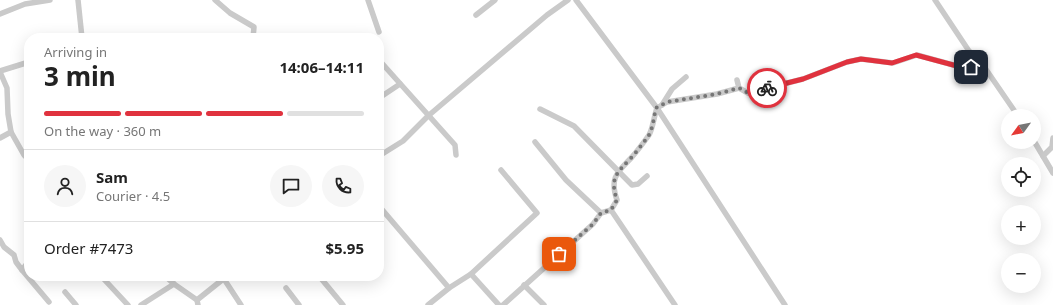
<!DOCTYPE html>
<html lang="en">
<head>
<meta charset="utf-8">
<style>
  :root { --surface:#fff; --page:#f6f6f6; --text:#222; --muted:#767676; --line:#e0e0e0; --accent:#e0323e }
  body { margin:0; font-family:"Noto Sans",sans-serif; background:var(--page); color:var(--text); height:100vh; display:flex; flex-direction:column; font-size:15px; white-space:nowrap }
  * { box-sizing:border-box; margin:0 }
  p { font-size:13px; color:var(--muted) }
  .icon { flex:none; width:22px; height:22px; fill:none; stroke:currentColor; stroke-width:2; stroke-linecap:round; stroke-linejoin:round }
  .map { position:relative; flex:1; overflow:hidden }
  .drawer { position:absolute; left:24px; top:33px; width:360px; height:248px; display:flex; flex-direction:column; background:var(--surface); border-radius:16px; box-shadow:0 4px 16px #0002 }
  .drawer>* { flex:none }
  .needle { width:26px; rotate:237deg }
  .tools { position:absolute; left:1001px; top:109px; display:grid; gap:8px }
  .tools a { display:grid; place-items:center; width:40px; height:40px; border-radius:50%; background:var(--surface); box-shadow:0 4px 16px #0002; font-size:20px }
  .pin { position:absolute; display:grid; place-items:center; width:34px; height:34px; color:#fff; margin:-17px; border-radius:8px; box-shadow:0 2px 6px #0006 }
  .courier { position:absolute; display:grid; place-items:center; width:40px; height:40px; margin:-20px; border:3px solid #e0323e; border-radius:50%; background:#fff; color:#222; box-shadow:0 1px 5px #0007 }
  .overview em { font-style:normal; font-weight:700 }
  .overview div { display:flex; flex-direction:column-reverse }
  .overview { display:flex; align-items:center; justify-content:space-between; height:68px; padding:0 20px }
  h1 { font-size:26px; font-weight:700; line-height:30px }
  .bar { display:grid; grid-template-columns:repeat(4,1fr); gap:6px 4px; align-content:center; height:48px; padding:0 20px }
  .bar i { height:5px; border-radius:3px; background:var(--line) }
  .bar .on { background:var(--accent) }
  .bar p { grid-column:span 4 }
  .line { display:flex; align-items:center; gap:10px; padding:0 20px; border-top:1px solid var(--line) }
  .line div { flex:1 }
  .round { display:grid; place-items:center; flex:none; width:42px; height:42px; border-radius:21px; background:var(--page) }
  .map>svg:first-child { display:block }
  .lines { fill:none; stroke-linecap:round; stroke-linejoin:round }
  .minor { stroke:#cacaca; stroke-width:5.5 }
  .done { stroke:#767676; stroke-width:4; stroke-dasharray:0 7.2 }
  .route { stroke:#e0323e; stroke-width:5 }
</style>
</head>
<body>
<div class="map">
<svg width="1053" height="305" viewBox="0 0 1053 305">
  <rect width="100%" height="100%" fill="#fff"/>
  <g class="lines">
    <g class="minor">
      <polyline points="78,0 82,38"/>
      <polyline points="215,0 230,13 254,27 253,38"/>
      <polyline points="368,0 379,32"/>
      <polyline points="576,0 657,108 785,305"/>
      <polyline points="935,0 969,51 985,68 1018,116"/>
      <polyline points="0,14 25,4 50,0"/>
      <polyline points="476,15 495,0"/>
      <polyline points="379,60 455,145 456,155"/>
      <polyline points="0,71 29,62"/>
      <polyline points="0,72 7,88 8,114 11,132 24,155 29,160"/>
      <polyline points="737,80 739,88 748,93 803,79 847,62 861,59 893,63 917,55 957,66 985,68"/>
      <polyline points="379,98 400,84"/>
      <polyline points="662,105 672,89 686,77"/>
      <polyline points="540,109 574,126 632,185 638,184 647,176"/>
      <polyline points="0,138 11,132"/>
      <polyline points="1034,141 1053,173"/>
      <polyline points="535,142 566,180 601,213"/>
      <polyline points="379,156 403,141 428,116 547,15 568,0"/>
      <polyline points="1043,156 1052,147 1053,138"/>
      <polyline points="379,206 449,288 471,274 499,305"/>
      <polyline points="611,210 675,305"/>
      <polyline points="0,240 4,247 14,255 16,262 22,270"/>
      <polyline points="29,261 22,270 49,302"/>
      <polyline points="471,274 537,213 501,170"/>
      <polyline points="101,276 128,305"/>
      <polyline points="165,276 174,284 197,300 198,305"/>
      <polyline points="319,276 343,305"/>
      <polyline points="224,279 241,305"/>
      <polyline points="524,285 544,305"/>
      <polyline points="286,288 299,305"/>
      <polyline points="65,292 76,305"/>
      <polyline points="197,300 227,276"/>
      <polyline points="141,305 174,284"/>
      <polyline points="428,305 449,288"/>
      <path d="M503,305L593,224L601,213L611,210L617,200C609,177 618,172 632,157C638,150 644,142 649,135C653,128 654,116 657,108L667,102L717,94L739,88"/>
    </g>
  </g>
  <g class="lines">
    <path class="done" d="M559,254L593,224L601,213L611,210L617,200C609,177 618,172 632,157C638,150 644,142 649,135C653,128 654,116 656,108L667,102L717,94L739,88L748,93L767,88"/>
    <polyline class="route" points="767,88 803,79 847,62 861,59 892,63 916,55 957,66 971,67"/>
  </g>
</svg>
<div class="tools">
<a><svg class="needle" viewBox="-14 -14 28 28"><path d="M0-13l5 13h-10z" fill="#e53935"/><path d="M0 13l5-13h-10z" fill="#767676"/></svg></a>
<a><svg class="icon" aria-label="locate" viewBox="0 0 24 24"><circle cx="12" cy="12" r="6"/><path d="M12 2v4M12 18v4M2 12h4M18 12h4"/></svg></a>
<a>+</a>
<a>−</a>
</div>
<div class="pin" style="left:559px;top:254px;background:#ea580c"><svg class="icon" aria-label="bag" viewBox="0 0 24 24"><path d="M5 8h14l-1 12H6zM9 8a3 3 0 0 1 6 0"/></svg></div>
<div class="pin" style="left:971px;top:67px;background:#1f2937"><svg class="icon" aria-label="home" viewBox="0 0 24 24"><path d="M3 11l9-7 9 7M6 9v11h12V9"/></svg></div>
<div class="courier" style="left:767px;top:88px"><svg class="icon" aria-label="bike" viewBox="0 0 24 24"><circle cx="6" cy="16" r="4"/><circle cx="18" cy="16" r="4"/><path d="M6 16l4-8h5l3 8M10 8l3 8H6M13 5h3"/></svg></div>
<section class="drawer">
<div class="overview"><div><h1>3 min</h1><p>Arriving in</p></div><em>14:06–14:11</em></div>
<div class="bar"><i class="on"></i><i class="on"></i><i class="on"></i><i></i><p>On the way · 360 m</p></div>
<div class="line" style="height:72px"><a class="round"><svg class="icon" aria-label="person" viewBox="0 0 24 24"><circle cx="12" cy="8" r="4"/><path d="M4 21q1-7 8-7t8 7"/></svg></a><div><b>Sam</b><p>Courier · 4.5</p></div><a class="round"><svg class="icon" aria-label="chat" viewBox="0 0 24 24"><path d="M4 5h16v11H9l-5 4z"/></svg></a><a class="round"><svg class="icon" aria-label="phone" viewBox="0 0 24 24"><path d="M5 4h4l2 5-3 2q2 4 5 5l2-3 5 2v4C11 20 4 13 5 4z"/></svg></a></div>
<div class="line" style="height:52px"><div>Order #7473</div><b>$5.95</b></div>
</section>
</div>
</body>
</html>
